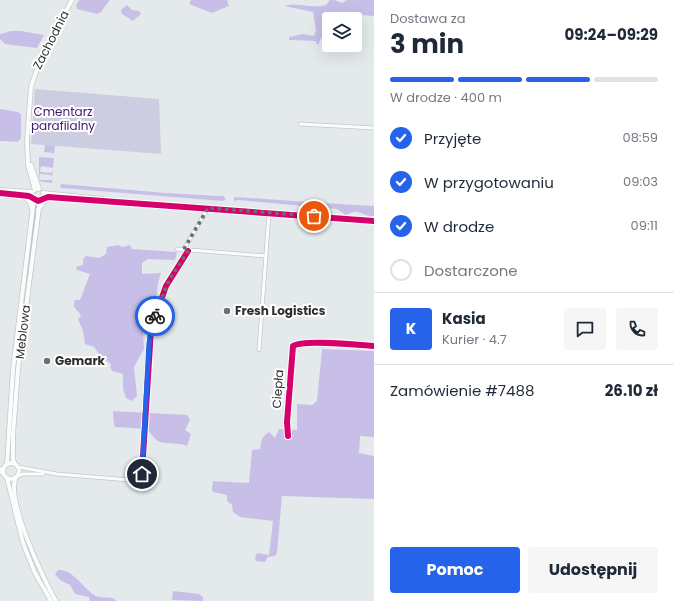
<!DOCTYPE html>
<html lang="pl">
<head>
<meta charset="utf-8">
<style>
  :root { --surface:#fff; --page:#f6f6f7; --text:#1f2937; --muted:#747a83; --line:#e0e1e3; --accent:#2563eb }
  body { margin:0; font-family:Poppins,sans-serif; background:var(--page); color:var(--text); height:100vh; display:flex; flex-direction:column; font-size:15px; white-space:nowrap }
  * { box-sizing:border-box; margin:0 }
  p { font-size:13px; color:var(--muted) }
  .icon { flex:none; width:22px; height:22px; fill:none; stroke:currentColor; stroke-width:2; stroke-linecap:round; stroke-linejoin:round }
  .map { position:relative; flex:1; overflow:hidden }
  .sheet { display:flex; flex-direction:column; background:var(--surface); width:300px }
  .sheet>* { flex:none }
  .controls { position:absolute; left:322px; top:12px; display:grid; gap:8px }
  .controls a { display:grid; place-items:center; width:40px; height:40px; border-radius:4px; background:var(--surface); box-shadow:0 4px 16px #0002; font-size:20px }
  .pin { position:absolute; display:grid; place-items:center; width:34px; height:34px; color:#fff; margin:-17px; border:2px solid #fff; border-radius:50%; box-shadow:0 1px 4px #0007 }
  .courier { position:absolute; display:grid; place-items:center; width:40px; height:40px; margin:-20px; border:3px solid #2563eb; border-radius:50%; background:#fff; color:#222; box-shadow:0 1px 5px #0007 }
  .overview em { font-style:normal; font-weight:700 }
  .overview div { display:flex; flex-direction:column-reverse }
  .overview { display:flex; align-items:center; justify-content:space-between; height:68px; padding:0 16px }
  h1 { font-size:26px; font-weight:700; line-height:30px }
  .bar { display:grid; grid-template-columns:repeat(4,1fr); gap:6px 4px; align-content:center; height:48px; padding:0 16px }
  .bar i { height:5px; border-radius:3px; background:var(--line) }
  .bar .active { background:var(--accent) }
  .bar p { grid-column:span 4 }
  .line { display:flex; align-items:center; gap:10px; padding:0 16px; border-top:1px solid var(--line) }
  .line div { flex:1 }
  .round { display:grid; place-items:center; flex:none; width:42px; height:42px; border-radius:4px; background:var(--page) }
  ol { padding:0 16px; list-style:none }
  li { display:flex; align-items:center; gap:12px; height:44px }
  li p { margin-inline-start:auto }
  li .icon { padding:4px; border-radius:50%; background:var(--accent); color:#fff; stroke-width:4 }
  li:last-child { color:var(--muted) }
  li i { width:22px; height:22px; border:2px solid var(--line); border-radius:50% }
  .button { display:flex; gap:8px; margin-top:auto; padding:8px 16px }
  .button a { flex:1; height:46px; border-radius:4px; background:var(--accent); color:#fff; font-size:16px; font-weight:700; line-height:46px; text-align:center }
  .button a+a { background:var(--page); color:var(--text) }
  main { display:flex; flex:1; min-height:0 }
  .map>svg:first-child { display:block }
  .green { fill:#c8bfe9 }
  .cemetery { fill:#cdcde2 }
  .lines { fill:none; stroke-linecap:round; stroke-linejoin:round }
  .minor-casing { stroke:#c6c7c7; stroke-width:4.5 }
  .secondary-casing { stroke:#c6c7c7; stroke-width:5.5 }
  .minor { stroke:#fbfcfc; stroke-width:3 }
  .secondary { stroke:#fbfcfc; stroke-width:4 }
  .cycleway-casing { stroke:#fff; stroke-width:8 }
  .cycleway { stroke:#d6006c; stroke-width:6 }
  .done { stroke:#6d6f70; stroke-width:4; stroke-dasharray:0 7.2 }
  .route { stroke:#2563eb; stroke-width:5 }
  .poi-dot { fill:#6d6f70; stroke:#fff; stroke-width:1.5 }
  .labels { text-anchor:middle; stroke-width:4; stroke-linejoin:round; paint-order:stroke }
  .street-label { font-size:12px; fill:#2d2d2d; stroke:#fff }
  .park-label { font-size:12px; fill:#3e1870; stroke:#fff }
  .poi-label { font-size:12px; font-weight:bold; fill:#2d2d2d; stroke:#fff; text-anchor:start }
</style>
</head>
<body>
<main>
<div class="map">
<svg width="374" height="601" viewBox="0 0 374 601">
  <rect width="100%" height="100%" fill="#e4eaec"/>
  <g class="green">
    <polygon points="79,0 110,0 101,12 97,14 77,9 76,5"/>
    <polygon points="191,0 227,0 229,6 212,13 189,4"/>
    <path d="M330,0H335L342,3L347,0H374V16L333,13L332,19H329V35L321,38L318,45L315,41L289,40V37L303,34L314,36L316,30L313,12L284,6C298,2 312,9 326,5Z"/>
    <polygon points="127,5 132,10 139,11 141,14 133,21 122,14 121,10"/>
    <polygon points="11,31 21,31 44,35 37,48 5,44 0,39 0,34"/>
    <polygon points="0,109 18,112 21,114 21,138 18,142 0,141"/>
    <polygon points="45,144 55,145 54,155 53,153 44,152"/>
    <polygon points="39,157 54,158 53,168 41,166 40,172 51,173 53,171 52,177 51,175 40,174 39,180 52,180 52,183 39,181"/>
    <polygon points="61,184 166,193 219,196 223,196 226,199 223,201 62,188 60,187"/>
    <path d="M234,197C280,200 327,204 374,206V216C360,217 361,207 346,215L337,209L238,200L234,201Z"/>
    <polygon points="35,205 37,206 22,327 20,327"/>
    <path d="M118,245L123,247L130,245L132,249L177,252L175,260L148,259L142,263V274L161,273L158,283L156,299L143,332L144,349L134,367L137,396L132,401L126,398L123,389V374L112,371L110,367L111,364L101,357L94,347L85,344L83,331L78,319L81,316C78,308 71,310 75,300H80L90,274L77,270L76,267L83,265V259L86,256L99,258L106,254L107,247Z"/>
    <path d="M322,349L374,351V437L360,436L359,453L374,456V499L282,496L277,553L275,556L268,557L265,562L256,561L255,558L257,553L269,555L273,521L240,517L233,512L232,505L227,501V495L213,492L212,489L213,481L249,483L252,450L260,449C261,441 262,436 269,432L275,438L279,429L297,430V404L312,405L317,401Z"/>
    <path d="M113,411L187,415L190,420L185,430L191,434L187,446C178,442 166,445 158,441C154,439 150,432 147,429L115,427L114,425Z"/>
    <path d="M58,570C74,569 83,589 96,596C103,599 111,595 117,601H90L89,597L75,594L70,585L60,580L55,574Z"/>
    <polygon points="173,591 199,594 203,597 203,601 172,600"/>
  </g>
  <polygon class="cemetery" points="35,89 159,99 161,154 31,144"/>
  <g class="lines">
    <defs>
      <g id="minor">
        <polyline points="300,124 374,128"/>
        <polyline points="177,249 266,256"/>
        <polyline points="184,249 208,208"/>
        <polyline points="259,350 269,213"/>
        <path d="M288,436L287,422L293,346C303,339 359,345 374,346"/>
        <polyline points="18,467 57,474 142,481"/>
        <polyline points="0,469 3,469"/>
        <polyline points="0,472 3,473"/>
        <polyline points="17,476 23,474 43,474"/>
        <polyline points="141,488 151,329 166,286 188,251"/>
      </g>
      <g id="secondary">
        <polyline points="31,165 39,189"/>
        <polyline points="0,190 32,192"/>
        <polyline points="35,190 28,165 27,140 31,87 42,54 72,0"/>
        <polyline points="0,193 29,196 38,201 48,197 374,221"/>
        <polyline points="43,193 102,199"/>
        <polyline points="22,195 30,202 32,209"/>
        <polyline points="38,210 44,202 52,197"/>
        <circle cx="11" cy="471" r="8"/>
        <polyline points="7,464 13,369 34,199"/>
        <polyline points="15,464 13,460 13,435 18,369 40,200"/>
        <path d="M16,477C5,498 44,581 56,601"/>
        <polyline points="7,478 23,543 35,573 51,601"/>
      </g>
    </defs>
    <use href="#minor" class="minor-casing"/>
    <use href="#secondary" class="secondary-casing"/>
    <use href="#minor" class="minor"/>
    <use href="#secondary" class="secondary"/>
    <defs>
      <g id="cycleway">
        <polyline points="0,193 29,196 38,201 48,197 374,221"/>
        <path d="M288,436L287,422L293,346C303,339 359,345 374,346"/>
        <polyline points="141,488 151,329 166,286 188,251"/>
      </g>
    </defs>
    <use href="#cycleway" class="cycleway-casing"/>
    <use href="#cycleway" class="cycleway"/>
  </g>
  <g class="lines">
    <polyline class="done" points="155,316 169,280 188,251 184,249 208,208 314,216"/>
    <polyline class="route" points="142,474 149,343 155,316"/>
  </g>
  <g class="poi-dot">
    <circle cx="227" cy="311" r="4"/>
    <circle cx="47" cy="361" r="4"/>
  </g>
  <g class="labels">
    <g class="street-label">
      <text transform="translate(51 40) rotate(-63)" y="4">Zachodnia</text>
      <text transform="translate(23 332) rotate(-83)" y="4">Meblowa</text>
      <text transform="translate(278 389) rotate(-86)" y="4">Ciepła</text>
    </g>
    <g class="park-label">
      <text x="63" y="116">Cmentarz<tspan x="63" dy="14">parafiialny</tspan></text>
    </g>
    <g class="poi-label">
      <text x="235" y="315">Fresh Logistics</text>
      <text x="55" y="365">Gemark</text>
    </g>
  </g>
</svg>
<div class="controls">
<a><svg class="icon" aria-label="layers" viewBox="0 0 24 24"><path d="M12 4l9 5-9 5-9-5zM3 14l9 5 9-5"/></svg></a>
</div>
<div class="pin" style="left:314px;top:216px;background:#ea580c"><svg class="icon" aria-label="bag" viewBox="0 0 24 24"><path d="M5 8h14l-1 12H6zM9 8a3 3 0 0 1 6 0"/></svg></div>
<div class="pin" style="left:142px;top:474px;background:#1f2937"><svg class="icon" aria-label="home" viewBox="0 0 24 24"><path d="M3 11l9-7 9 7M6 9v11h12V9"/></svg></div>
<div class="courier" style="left:155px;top:316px"><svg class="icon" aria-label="bike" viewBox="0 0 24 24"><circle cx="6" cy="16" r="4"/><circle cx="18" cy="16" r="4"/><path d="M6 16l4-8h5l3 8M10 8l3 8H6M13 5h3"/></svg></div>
</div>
<section class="sheet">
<div class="overview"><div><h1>3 min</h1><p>Dostawa za</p></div><em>09:24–09:29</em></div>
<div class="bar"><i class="active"></i><i class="active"></i><i class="active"></i><i></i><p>W drodze · 400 m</p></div>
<ol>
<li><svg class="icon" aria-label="check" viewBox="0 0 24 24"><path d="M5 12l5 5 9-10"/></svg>Przyjęte<p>08:59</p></li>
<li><svg class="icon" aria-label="check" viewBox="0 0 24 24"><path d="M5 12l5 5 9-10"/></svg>W przygotowaniu<p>09:03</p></li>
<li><svg class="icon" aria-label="check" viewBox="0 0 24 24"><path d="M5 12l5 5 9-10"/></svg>W drodze<p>09:11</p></li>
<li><i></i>Dostarczone</li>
</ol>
<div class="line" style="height:72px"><b class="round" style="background:var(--accent);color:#fff">K</b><div><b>Kasia</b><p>Kurier · 4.7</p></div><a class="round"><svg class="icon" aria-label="chat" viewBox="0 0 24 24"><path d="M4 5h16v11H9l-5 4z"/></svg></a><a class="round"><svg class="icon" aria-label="phone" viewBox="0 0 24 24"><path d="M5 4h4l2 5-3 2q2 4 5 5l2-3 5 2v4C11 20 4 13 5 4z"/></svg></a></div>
<div class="line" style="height:52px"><div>Zamówienie #7488</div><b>26.10 zł</b></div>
<div class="button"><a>Pomoc</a><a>Udostępnij</a></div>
</section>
</main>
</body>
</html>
